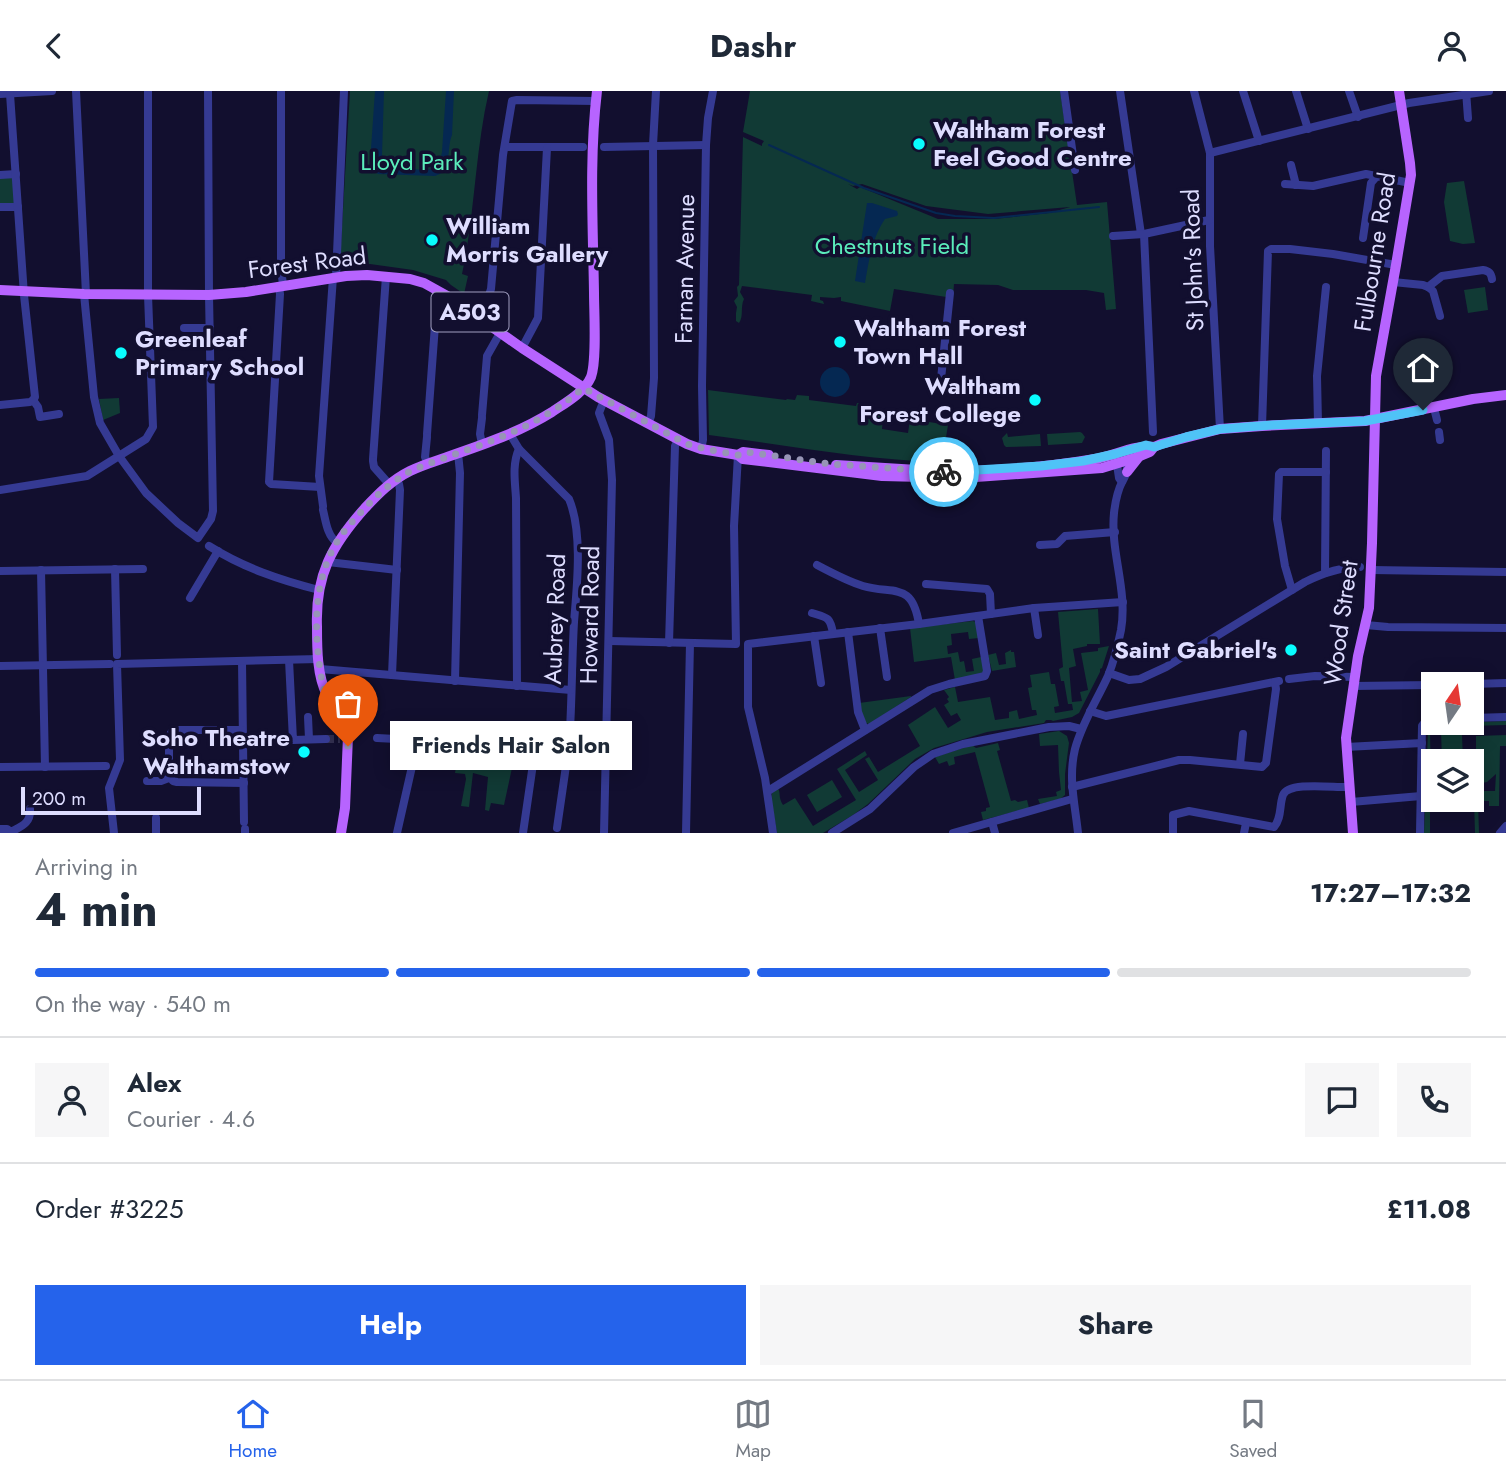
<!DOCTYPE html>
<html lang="en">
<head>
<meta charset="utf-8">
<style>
  :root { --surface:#fff; --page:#f6f6f7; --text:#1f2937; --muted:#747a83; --line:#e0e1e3; --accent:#2563eb }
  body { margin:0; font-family:Jost,sans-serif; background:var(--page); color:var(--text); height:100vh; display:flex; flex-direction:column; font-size:26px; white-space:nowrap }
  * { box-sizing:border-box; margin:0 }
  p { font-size:23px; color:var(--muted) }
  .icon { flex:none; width:38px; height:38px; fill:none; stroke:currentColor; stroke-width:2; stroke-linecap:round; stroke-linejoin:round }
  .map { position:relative; height:742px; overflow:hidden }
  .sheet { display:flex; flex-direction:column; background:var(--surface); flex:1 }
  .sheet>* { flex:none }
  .needle { width:46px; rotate:13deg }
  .buttons { position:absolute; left:1421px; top:581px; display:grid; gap:14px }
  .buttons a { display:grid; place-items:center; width:63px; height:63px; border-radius:0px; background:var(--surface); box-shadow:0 4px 18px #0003; font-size:35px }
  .scale { position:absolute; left:21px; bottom:18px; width:180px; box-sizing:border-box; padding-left:7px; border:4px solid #deddff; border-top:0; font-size:19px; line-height:24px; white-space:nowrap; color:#deddff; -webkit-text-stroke:5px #120f2f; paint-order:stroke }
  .pin { position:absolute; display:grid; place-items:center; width:60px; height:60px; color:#fff; margin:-72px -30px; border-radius:50% 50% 50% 0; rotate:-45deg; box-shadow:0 0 7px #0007 }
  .pin .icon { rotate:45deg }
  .courier { position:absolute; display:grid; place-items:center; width:70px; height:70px; margin:-35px; border:5px solid #4fc3f7; border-radius:50%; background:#fff; color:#222; box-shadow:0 2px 9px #0007 }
  .bubble { position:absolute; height:49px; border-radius:0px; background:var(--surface); box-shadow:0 4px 18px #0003; font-size:23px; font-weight:700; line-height:49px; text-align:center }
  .summary em { font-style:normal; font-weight:700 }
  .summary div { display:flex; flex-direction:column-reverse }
  .summary { display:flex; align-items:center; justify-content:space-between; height:119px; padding:0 35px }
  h1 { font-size:46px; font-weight:700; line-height:52px }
  .bar { display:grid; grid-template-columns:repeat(4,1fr); gap:10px 7px; align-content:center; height:84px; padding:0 35px }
  .bar i { height:9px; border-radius:5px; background:var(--line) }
  .bar .selected { background:var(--accent) }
  .bar p { grid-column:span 4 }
  .line { display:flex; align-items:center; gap:18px; padding:0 35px; border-top:2px solid var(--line) }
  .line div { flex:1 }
  .round { display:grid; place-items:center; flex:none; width:74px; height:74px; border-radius:0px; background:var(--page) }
  .action { display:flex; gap:14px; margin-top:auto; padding:14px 35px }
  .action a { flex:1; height:80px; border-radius:0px; background:var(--accent); color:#fff; font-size:28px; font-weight:700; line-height:80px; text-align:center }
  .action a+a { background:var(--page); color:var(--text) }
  header { display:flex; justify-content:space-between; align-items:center; height:91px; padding:0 35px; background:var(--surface); font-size:32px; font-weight:700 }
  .tab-bar { display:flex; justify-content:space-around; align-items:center; height:98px; border-top:2px solid var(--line); background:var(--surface); font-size:19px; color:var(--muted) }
  .tab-bar a { display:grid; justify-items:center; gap:4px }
  .tab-bar .selected { color:var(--accent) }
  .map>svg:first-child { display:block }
  .green { fill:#113a35; fill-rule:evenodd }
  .water { fill:#052852 }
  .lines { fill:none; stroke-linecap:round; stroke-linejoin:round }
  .stream { stroke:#052852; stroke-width:2 }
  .minor-tunnel { stroke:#312e4e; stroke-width:8; stroke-dasharray:8 4; stroke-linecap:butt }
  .minor { stroke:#353a93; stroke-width:8 }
  .major { stroke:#b764ff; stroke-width:10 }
  .done { stroke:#9795b6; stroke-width:7; stroke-dasharray:0 12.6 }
  .route { stroke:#4fc3f7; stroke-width:9 }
  .poi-dot { fill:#09fdff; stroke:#120f2f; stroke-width:2.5 }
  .labels { text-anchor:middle; stroke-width:7; stroke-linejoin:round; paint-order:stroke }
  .shield { fill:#120f2f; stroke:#a19fc1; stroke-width:2 }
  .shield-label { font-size:23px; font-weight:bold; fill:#deddff }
  .poi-label { font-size:24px; font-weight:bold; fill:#deddff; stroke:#120f2f; text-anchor:start }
  .park-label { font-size:24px; fill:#5bedbb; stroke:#120f2f }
  .street-label { font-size:24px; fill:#deddff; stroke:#120f2f }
</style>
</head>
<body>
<header><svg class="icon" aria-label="back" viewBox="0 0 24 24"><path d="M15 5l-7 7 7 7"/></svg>Dashr<svg class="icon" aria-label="person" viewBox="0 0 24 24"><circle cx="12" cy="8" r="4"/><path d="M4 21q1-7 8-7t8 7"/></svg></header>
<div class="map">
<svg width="1506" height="742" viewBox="0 0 1506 742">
  <rect width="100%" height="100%" fill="#120f2f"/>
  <g class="green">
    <path d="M350,0H489C475,60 475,123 462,183L468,185L464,203L451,194L446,189L413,179L370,173L348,175L340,170Z"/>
    <path d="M750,0H1060L1077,114L1107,111L1116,218L1106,219L1104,202L1086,199H1013L998,194L954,193L953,207L894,198L890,220L841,210V206L834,207L820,206V209L823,210L824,213L811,210L812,204L742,195L740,201L744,208C740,216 744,225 739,232L736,230V222L737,216L734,210L738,205L737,196L739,194L743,46L762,55V53L764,50L743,41ZM848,93L853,95L862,93L926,115L988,123L1070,116L1049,122L994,128H938L860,96L857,98Z"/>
    <polygon points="13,85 15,113 0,114 0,86"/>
    <polygon points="1464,90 1475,152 1463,153 1450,150 1444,111 1447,92"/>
    <polygon points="1485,196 1488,219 1468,222 1464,199"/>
    <path d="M708,299L786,309L787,308L795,309L797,304L809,305V309L856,315L857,312L868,313L867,322L883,325L882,338L908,342L910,328L948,334L942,371C863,369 786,354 709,344Z"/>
    <polygon points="119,307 120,322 103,329 99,308"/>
    <polygon points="1080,341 1082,342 1085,346 1082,352 1048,354 1047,343"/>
    <polygon points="1007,342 1008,346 1040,343 1041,355 1006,356 1004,354 1002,347"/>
    <path d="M1098,518L1100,553H1087V555L1073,558L1076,575L1069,577L1072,611L1082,610L1080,601L1088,599L1081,562L1098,560V557L1109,555L1102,577L1100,578V581L1079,622L1072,626L1053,630L1051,629H1046L1044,632L987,641L934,657L915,668L868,713L853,724L823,742H777L771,707L772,702L778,697C781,703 778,706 783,714L795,707L813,735L856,709L837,678L865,660L867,664L845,679L859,701L878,689L865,668L869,666L878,681L920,655L908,634L935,616L948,637L961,629L957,622L951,625L944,614L949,611L947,608L949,606L944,599L955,596L958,611L990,606L995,629L1009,627V621L1017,619L1019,628L1037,624L1036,619H1032L1028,597L1032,596L1030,584L1049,581L1051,593H1055L1059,615L1054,616L1055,622L1073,619L1072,613H1068L1064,590H1061L1059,578L1063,576L1058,521Z"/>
    <polygon points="973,530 977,532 979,547 969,548 968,541 951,543 952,554 947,555 948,563 958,561 960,571 964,570 966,581 974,580 972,568 981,566 984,580 982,582 955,589 951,566 914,571 910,537"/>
    <polygon points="1011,559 1011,561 1014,561 1016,576 992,580 988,564 996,562 999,574 1006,573 1005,562"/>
    <polygon points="911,605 911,606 869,633 866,632 861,620 859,612"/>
    <polygon points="1506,630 1506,634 1469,635 1469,644 1462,644 1463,670 1442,670 1441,640 1438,640 1438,636 1428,636 1433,633"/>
    <polygon points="1059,640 1067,645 1069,652 1065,683 1065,704 1060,708 1040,713 1038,708 1057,705 1056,701 1061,699 1059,681 1058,654 1040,655 1039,643"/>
    <polygon points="1428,640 1430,640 1431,692 1433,692 1433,709 1484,708 1484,700 1495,700 1496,683 1487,691 1472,694 1472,692 1476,691 1476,645 1506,644 1506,655 1500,655 1499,715 1489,715 1489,710 1478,710 1479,742 1475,742 1474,710 1430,711 1430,742 1424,742"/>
    <polygon points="998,652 1000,659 997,660 1011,710 1015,709 1018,711 1027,709 1029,717 983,729 981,721 986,720 986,717 990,716 975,661 954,666 955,673 949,675 947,670 939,673 935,666 972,654 976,657"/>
    <polygon points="457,671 512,677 504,714 491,712 489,720 485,719 488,686 473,682 469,716 461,715 466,688 465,683 455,682"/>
    <polygon points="832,689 842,706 817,721 807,704"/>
  </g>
  <g class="water">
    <path d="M375,0H384L382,64C387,70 391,69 398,72C411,77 426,84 439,74L442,61L446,0H454L452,44C446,58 453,80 435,85L378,83L372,79L370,72Z"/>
    <path d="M867,112H872L897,120L898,123L897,125L885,128C872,147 869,169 865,192L855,190Z"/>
    <circle cx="835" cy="291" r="15"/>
  </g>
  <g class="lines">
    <polyline class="stream" points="769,54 864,97 936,122 955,125 994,127 1099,116"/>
    <polyline class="minor-tunnel" points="326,648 340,648"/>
    <g class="minor">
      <polyline points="76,0 86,203"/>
      <polyline points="281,0 281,177 283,194"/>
      <polyline points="1064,0 1075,79"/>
      <polyline points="1120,0 1141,143"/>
      <polyline points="1194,0 1210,62 1210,155 1220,338"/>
      <polyline points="1243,0 1259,50"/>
      <polyline points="1296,0 1308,38"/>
      <polyline points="1349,0 1358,26"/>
      <polyline points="1466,0 1468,27"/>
      <polyline points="0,3 52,0"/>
      <polyline points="505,56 583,56"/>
      <polyline points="604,56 706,54"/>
      <polyline points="1210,62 1409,12 1489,0"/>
      <polyline points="1291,74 1296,94"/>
      <polyline points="0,84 16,83"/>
      <polyline points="1285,93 1313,95 1366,83 1410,92"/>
      <polyline points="0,116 18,116"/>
      <polyline points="1144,143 1153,341"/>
      <polyline points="1113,145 1144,143 1209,129"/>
      <polyline points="1363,147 1371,92 1377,85"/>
      <polyline points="336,186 344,0"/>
      <path d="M1393,191L1423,194L1428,196L1442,185L1483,179C1489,180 1491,182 1492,188"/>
      <polyline points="279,195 280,203 269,391 271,393 320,396"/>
      <polyline points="1428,196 1433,200 1440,225"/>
      <polyline points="84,203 94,306 100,332 119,365 146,402 178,432 198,447 211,428 213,420 209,204 208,0"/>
      <polyline points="476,225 489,204 491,198 503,64 512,10 517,9 596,10"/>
      <polyline points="184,237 210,237"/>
      <polyline points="522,257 538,227 547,57"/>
      <polyline points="249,274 262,275"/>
      <polyline points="941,288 950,202"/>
      <polyline points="33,309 38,316 40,326 59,323"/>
      <polyline points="604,309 599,322 609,349 612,389 604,742"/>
      <polyline points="0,314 30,311 33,309 35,306 24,204 10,3"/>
      <polyline points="1434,317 1437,329"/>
      <polyline points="482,324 487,265 500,242"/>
      <polyline points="482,327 480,343 482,353"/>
      <polyline points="1318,332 1317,285 1326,196"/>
      <polyline points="648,333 651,325 654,287 653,54 656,0"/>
      <polyline points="1262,335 1268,160 1271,158 1290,158 1333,163 1396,174"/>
      <polyline points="1439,341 1440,349"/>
      <polyline points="427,343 435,234 451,207"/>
      <path d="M510,343L519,358L569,408C583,441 577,495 574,531C572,567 572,603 570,638L568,661L557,737"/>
      <polyline points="427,346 425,366 428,373"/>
      <polyline points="701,358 703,349 702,295 706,54 708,27 713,0"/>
      <polyline points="1116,367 1119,387 1122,391"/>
      <polyline points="373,368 386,185"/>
      <polyline points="373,370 374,376 389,393"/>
      <polyline points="0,399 87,385 146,348 153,336 148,204 148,0"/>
      <polyline points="323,415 319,385 333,186"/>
      <path d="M323,419C326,431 327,444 337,452"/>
      <polyline points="1040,454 1057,453 1065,445 1115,441"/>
      <path d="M209,455C244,477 280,489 319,499"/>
      <polyline points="328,471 397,479"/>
      <path d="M817,474C832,482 847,490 863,495C894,504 912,490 919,533"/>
      <polyline points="115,478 117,564"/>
      <polyline points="41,479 45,676"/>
      <polyline points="1371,479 1506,481"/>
      <polyline points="0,480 143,478"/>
      <polyline points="1325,482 1326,360"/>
      <polyline points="926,493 987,498 990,503 991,523"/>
      <polyline points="1292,499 1285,475 1277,428 1279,383 1281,381 1326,381"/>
      <polyline points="190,507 218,460"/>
      <polyline points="1034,517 1038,544"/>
      <path d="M812,522C828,527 830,526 833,542"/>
      <polyline points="1366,534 1388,536 1506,537"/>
      <polyline points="880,537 887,586"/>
      <polyline points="848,541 858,621 865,639"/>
      <polyline points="814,545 821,592"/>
      <polyline points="610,550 736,553 734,435 738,364"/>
      <polyline points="669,552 675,355 678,348"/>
      <polyline points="289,569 293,649 326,648"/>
      <polyline points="242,570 244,731"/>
      <polyline points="0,575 110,573"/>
      <polyline points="320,578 571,599"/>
      <path d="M1109,582L1129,589L1140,588L1166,576L1305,491C1323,482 1340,476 1360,476"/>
      <polyline points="392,584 400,399 399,393 396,388"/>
      <polyline points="1289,588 1315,585 1355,586"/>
      <polyline points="455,590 460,382 458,362"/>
      <polyline points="1472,593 1506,592"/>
      <path d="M517,595L516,407C515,391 512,373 519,358"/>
      <polyline points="1353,595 1433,594"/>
      <polyline points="1090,620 1106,625 1279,590"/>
      <polyline points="308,626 309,648"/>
      <polyline points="1472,627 1506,626"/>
      <polyline points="242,639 173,639 169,645 169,685 173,690 177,691 244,692"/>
      <polyline points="377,647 453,651 530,660 534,662 534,666 523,742"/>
      <polyline points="1346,656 1422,652"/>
      <polyline points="1240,673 1243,643"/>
      <polyline points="0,676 106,675"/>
      <polyline points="147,690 161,690 169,687"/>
      <polyline points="1072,696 1179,669 1190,669 1262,676 1266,672 1276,598 1275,591"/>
      <polyline points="768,700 930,599 949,593 985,585 987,580 978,525"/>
      <polyline points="1351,711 1421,705"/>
      <polyline points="156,727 156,742"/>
      <polyline points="992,731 995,742"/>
      <path d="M0,738H7L11,741C22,735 31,732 30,718"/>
      <polyline points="245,738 245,742"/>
      <polyline points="114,742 109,697 120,669 117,573 319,568"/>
      <polyline points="397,742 418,649"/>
      <polyline points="686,742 690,552"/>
      <polyline points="773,742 765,687 748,616 748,553 919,533 1034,517 1123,511"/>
      <polyline points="832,742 870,718 914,676 933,663 963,653 1049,636 1069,635 1081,638"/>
      <polyline points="953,742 1072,708"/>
      <path d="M1078,742C1075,713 1068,687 1075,658C1082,632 1097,609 1108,585C1114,570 1118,554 1121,539C1128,499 1110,461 1114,422C1115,413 1118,399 1122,391C1125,385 1127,384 1127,376"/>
      <path d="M1173,742V724L1189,720L1274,736C1282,727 1279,715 1283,704C1289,690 1335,697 1349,696"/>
      <polyline points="1244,742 1246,732"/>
      <polyline points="1420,742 1422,635 1425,631 1433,629"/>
      <polyline points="1500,742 1506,735"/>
    </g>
    <g class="major">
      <polyline points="0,199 84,203 209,204 246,201 346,185 367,184 410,188 424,192 451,207 522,257 598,306 687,353 701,358 738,364 743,368 882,385 962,387 1102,377 1138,366 1150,361 1154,356 1161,353 1220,338 1262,335 1365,330 1473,308 1506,304"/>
      <polyline points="738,364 743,361 769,364"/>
      <polyline points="836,374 950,381"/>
      <path d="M968,380C1010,379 1054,375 1095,368C1113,365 1137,353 1154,356"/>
      <polyline points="1127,381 1138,367"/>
      <path d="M341,742L345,717L348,645C346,628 334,619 327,604C317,585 317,557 317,536C315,484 332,454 365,417C379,402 392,389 410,380C422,374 436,370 450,365C485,353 520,341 552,321C565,312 584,302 591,286C597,270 594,221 594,202C593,135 589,67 597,0"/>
      <polyline points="1353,742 1346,647 1358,565 1369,517 1372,452 1376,285 1396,174 1411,84 1410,72 1399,0"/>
    </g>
  </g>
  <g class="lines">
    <path class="done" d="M348,655C350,629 332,618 323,596C314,547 311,493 338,449C345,438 354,429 362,420C379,402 390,392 412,379C471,356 534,341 583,297L687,353L710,359L738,364L746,361L831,373L944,381"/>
    <polyline class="route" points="944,381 1041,375 1083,370 1115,363 1146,354 1154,356 1186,346 1220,338 1273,334 1365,330 1423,319"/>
  </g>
  <g class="poi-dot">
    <circle cx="919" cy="53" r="7"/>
    <circle cx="432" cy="149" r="7"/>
    <circle cx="840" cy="251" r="7"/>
    <circle cx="121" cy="262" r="7"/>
    <circle cx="1035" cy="309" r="7"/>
    <circle cx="1291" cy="559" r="7"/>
    <circle cx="304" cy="661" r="7"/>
  </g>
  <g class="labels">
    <rect class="shield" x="431.5" y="201.5" width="77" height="39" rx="5"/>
    <g class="shield-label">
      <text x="470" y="229">A503</text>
    </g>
    <g class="poi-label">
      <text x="933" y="47">Waltham Forest<tspan x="933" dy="28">Feel Good Centre</tspan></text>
      <text x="446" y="143">William<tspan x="446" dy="28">Morris Gallery</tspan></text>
      <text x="854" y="245">Waltham Forest<tspan x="854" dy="28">Town Hall</tspan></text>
      <text x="135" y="256">Greenleaf<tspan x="135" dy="28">Primary School</tspan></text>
      <text x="1021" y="303" text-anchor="end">Waltham<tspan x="1021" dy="28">Forest College</tspan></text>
      <text x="1277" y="567" text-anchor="end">Saint Gabriel's</text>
      <text x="290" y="655" text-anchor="end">Soho Theatre<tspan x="290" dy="28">Walthamstow</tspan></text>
    </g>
    <g class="park-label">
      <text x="412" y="79">Lloyd Park</text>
      <text x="892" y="163">Chestnuts Field</text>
    </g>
    <g class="street-label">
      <text transform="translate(1375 161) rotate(-81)" y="8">Fulbourne Road</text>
      <text transform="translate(1193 169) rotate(-92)" y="8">St John's Road</text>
      <text transform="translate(307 172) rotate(-7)" y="8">Forest Road</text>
      <text transform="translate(685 178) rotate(-89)" y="8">Farnan Avenue</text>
      <text transform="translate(590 524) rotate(-89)" y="8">Howard Road</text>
      <text transform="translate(555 528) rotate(-88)" y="8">Aubrey Road</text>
      <text transform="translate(1341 532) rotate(-82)" y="8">Wood Street</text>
    </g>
  </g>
</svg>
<div class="buttons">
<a><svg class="needle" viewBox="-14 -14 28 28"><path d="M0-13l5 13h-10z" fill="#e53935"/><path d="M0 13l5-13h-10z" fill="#747a83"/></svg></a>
<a><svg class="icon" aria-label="layers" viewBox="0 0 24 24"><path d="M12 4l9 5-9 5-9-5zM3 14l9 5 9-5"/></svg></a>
</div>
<div class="scale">200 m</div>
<div class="pin" style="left:348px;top:655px;background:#ea580c"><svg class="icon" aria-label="bag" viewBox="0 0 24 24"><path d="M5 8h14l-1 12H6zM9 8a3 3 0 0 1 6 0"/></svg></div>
<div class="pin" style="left:1423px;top:319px;background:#1f2937"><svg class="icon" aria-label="home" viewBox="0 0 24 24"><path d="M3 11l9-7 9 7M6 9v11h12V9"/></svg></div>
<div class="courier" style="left:944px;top:381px"><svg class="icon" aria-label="bike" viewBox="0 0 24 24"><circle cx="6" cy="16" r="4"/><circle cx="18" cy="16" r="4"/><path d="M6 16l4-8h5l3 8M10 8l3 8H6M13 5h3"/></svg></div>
<div class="bubble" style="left:390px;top:630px;width:242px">Friends Hair Salon</div>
</div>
<section class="sheet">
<div class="summary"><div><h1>4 min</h1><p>Arriving in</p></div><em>17:27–17:32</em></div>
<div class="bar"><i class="selected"></i><i class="selected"></i><i class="selected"></i><i></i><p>On the way · 540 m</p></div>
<div class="line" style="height:126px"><a class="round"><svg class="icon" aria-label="person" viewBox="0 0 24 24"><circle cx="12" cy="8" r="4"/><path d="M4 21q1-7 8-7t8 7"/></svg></a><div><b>Alex</b><p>Courier · 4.6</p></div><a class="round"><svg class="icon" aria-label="chat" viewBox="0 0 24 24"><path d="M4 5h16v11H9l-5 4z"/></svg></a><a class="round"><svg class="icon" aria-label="phone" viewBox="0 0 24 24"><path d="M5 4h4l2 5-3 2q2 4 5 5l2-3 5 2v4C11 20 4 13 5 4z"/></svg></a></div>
<div class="line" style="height:91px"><div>Order #3225</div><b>£11.08</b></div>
<div class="action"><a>Help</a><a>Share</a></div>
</section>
<nav class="tab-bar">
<a class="selected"><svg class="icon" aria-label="home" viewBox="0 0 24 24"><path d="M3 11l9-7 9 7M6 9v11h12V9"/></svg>Home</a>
<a><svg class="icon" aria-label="map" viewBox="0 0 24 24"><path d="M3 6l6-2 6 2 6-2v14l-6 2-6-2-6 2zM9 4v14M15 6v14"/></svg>Map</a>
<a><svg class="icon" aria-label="saved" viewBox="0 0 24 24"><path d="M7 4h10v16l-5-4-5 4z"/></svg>Saved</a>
</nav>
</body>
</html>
